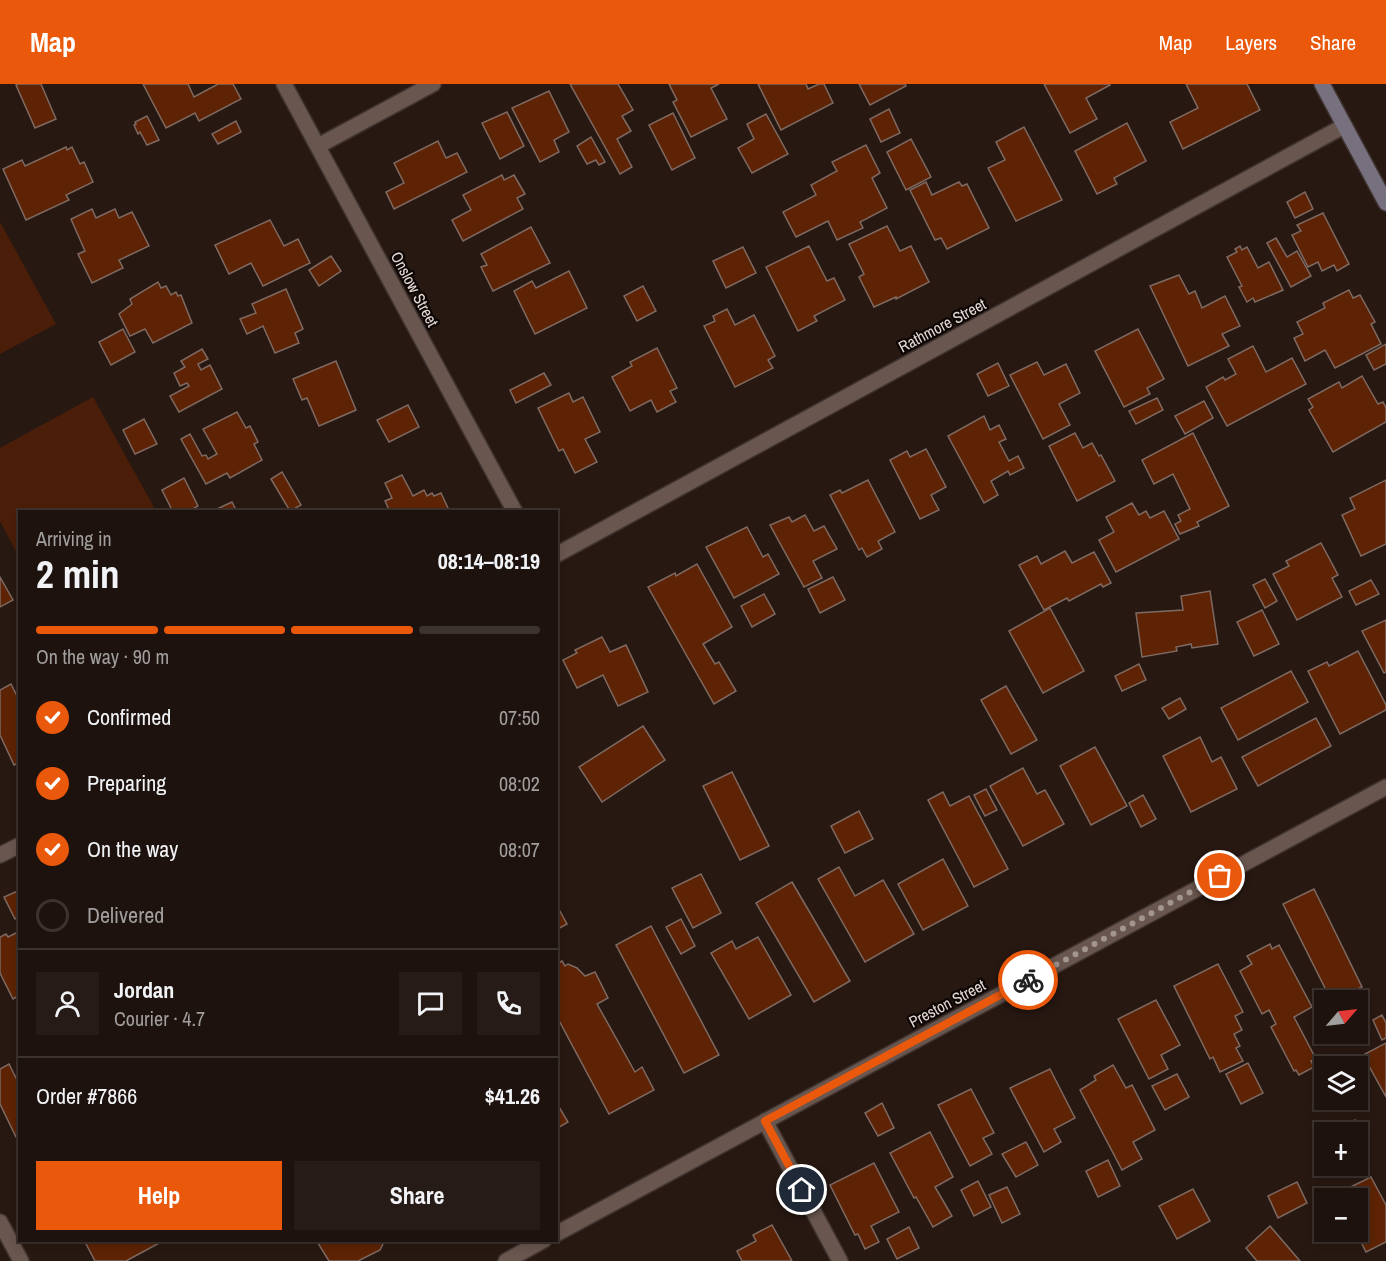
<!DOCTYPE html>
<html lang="en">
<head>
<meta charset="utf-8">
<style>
  :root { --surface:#1e120e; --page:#261b17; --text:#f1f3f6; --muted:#a19e9e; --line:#3c322e; --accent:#ea580c }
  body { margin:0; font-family:"Archivo Narrow",sans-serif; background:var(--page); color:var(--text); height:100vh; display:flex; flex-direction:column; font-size:22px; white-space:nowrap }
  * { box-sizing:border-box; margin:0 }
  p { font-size:20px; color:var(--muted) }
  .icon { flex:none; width:33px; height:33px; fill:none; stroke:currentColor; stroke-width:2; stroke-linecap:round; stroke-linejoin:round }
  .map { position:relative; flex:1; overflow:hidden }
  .side { position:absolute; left:18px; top:426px; width:540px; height:732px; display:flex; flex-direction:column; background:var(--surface); border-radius:0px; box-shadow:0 3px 9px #0003,0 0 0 2px var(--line) }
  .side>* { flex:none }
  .needle { width:39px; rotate:62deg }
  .fabs { position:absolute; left:1314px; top:906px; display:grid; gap:12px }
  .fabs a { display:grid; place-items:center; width:54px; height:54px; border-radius:0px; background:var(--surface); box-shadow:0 3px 9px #0003,0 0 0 2px var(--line); font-size:30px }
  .pin { position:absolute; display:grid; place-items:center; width:51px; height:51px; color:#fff; margin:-26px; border:3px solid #fff; border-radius:50%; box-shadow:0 2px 6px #0007 }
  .courier { position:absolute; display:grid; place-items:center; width:60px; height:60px; margin:-30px; border:4px solid #ea580c; border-radius:50%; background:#fff; color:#222; box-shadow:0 2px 8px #0007 }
  .summary em { font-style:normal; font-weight:800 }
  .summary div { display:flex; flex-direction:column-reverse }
  .summary { display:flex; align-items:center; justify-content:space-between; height:102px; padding:0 18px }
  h1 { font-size:39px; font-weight:800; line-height:45px }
  .bar { display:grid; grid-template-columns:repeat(4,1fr); gap:9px 6px; align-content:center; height:72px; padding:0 18px }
  .bar i { height:8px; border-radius:4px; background:var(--line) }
  .bar .current { background:var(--accent) }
  .bar p { grid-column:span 4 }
  .line { display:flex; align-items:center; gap:15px; padding:0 18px; border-top:2px solid var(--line) }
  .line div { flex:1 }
  .round { display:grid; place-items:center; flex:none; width:63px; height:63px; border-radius:0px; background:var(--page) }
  ol { padding:0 18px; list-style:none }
  li { display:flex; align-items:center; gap:18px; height:66px }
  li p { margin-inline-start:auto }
  li .icon { padding:6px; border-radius:50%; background:var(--accent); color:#fff; stroke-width:4 }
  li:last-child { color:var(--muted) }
  li i { width:33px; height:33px; border:3px solid var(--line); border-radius:50% }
  .primary-button { display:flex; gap:12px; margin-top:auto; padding:12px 18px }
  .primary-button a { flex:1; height:69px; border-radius:0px; background:var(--accent); color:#fff; font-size:24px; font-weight:800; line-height:69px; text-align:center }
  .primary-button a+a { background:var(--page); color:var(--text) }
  header { display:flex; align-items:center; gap:36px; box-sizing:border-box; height:84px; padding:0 30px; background:var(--accent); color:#fff }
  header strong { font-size:28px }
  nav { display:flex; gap:33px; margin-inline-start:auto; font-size:21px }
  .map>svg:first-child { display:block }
  .green { fill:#4a1e08 }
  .building { fill:#5d2304; stroke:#7e6a62; stroke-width:1.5 }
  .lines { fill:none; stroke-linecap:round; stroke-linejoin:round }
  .street-casing { stroke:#3f332f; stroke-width:18 }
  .secondary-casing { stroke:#3f332f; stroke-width:18 }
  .street { stroke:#69564e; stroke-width:15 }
  .secondary { stroke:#76707f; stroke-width:15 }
  .done { stroke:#a29590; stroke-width:6; stroke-dasharray:0 10.8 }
  .route { stroke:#ea580c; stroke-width:8 }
  .labels { text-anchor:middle; stroke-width:4.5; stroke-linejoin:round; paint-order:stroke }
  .street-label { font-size:16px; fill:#e4d8d4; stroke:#0c0604 }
</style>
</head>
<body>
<header>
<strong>Map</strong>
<nav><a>Map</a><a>Layers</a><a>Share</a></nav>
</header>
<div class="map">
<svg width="1386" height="1177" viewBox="0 0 1386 1177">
  <rect width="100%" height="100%" fill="#281812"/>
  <g class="green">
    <polygon points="0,138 56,240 0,270"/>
    <polygon points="93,313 156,427 20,428 19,473 0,437 0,364"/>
  </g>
  <g class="building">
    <polygon points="18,0 41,0 56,35 35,44 16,1"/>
    <polygon points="143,0 188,0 194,13 218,0 233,0 241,15 199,37 195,29 166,44"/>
    <polygon points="570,0 618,0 633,26 622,32 631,47 617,55 632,83 620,90"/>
    <polygon points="669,0 719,0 711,4 727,35 691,53 673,18 677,16"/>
    <polygon points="758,0 806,0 808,5 819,0 824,0 833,19 781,46"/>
    <polygon points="859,0 905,0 906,2 870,21"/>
    <polygon points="1044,0 1109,0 1110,1 1086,14 1097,35 1070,49"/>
    <polygon points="1186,0 1247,0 1260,26 1183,65 1170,38 1198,24"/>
    <polygon points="549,7 569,48 554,56 559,68 540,78 512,24"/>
    <polygon points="889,25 900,49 881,58 870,35"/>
    <polygon points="507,28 524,62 500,75 482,39"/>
    <polygon points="673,29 695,74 672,86 649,41"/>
    <polygon points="766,30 788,70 752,89 738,64 754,55 747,40"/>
    <polygon points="147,32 159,56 147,61 140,48 138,50 134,41 136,40 135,38"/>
    <polygon points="236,37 241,48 218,60 212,50"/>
    <polygon points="1127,39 1146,77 1114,94 1117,100 1097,110 1075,67"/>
    <polygon points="1024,43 1062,116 1016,137 988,84 1005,76 996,58"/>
    <polygon points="591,53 605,78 599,81 596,76 587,80 577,62"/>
    <polygon points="911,55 931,93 906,106 887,68"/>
    <polygon points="438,57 446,74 457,69 467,88 394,125 386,108 404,99 394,79"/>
    <polygon points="866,61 880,89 872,94 887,124 860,138 863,144 837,156 828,137 796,153 783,128 816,111 811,101 837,87 832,78"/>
    <polygon points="66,63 67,66 72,63 80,80 84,78 93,98 66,111 69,116 26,136 3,85 22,76 25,82"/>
    <polygon points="502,91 504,96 514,91 525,110 517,114 523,125 463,157 452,136 471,126 463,111"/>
    <polygon points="926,98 932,111 959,98 962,102 967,100 989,144 947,165 941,154 935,156 910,106"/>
    <polygon points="1305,108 1313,125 1295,134 1287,118"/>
    <polygon points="92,125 96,134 115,125 119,134 132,128 149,162 119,176 123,184 92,199 78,170 85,167 71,135"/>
    <polygon points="1323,129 1349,180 1337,187 1334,181 1322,187 1318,178 1308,183 1292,151 1301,147 1297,141"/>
    <polygon points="270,136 284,162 298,155 310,179 263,202 251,179 229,190 215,161"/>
    <polygon points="887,142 900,167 911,162 929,198 896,215 896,213 874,223 859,193 864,190 849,160"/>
    <polygon points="531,143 550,179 493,207 481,183 487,181 481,170"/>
    <polygon points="1276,154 1287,173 1297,167 1311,192 1291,203 1267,159"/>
    <polygon points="809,162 827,197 834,194 845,216 814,232 817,237 798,247 766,183"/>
    <polygon points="1240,162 1242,166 1247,163 1258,184 1269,178 1283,206 1255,218 1253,214 1247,218 1239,203 1242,202 1227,173 1237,168 1235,165"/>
    <polygon points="743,163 756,189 726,204 713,177"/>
    <polygon points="331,172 341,187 319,202 309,186"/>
    <polygon points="569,187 587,224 535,250 514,207 532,197 536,204"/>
    <polygon points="1179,191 1189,210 1195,207 1202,224 1225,212 1240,242 1222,250 1229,262 1188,282 1150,202"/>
    <polygon points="158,198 161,204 166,202 171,211 176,208 178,212 181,211 192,239 153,259 145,245 130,252 119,230 132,220 130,215"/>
    <polygon points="643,202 656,227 637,237 624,212"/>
    <polygon points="286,205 303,245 295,249 299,259 275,269 263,242 247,250 240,235 256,229 252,220"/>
    <polygon points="1349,206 1353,214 1360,211 1375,238 1371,240 1381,260 1335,284 1325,266 1305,277 1294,254 1303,250 1297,238 1325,224 1323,219"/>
    <polygon points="727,225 735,241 754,231 775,272 768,276 773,284 735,303 704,242 715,237 713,232"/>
    <polygon points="123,245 135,268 111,281 99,258"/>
    <polygon points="1138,245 1164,295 1147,304 1150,310 1124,323 1095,267"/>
    <polygon points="1386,260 1386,280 1374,286 1366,271"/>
    <polygon points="1253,262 1266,288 1292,274 1306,300 1227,342 1206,303 1223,293 1225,296 1236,290 1228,275"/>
    <polygon points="657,264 677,304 670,307 676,318 657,328 651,316 630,327 612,293 632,282 630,278"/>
    <polygon points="202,265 208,275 198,280 201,286 210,281 222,305 179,328 170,312 189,302 187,299 180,302 174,289 185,283 181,277"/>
    <polygon points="336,277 356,326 319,342 307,314 302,316 293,295"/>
    <polygon points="1037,278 1044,291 1066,280 1080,309 1059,320 1070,341 1043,355 1010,291"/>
    <polygon points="998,279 1009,302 988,312 977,290"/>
    <polygon points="544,289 551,301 516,319 510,306"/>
    <polygon points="1362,292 1378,320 1383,318 1386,324 1386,338 1333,368 1309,326 1313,323 1308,315 1339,298 1342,304"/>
    <polygon points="569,309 573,318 583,313 600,348 585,355 597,378 575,389 563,365 559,367 538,324"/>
    <polygon points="1157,314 1163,326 1136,340 1129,327"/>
    <polygon points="1204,317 1213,334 1185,350 1175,332"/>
    <polygon points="408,321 419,343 389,358 377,336"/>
    <polygon points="237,328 246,344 250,342 258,358 254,360 262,376 230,394 227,389 206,400 181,355 190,350 202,372 206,371 208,375 217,370 203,345"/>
    <polygon points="984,332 990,346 999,341 1006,355 999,358 1009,377 1018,372 1024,384 1010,391 1008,387 991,397 998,411 984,419 948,352"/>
    <polygon points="144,335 157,360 135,370 123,346"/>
    <polygon points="1075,349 1083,364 1092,359 1099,372 1101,371 1115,397 1077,417 1049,362"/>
    <polygon points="1193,349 1229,422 1197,438 1199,442 1180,450 1175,440 1181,437 1178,431 1190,425 1173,390 1154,400 1142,376"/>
    <polygon points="926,365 946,403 931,411 939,426 920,435 890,376 907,367 910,373"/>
    <polygon points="282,388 301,421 290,427 271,395"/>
    <polygon points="402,391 413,412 424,406 427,412 432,409 434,412 441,409 448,424 444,428 390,428 385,417 392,414 385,399"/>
    <polygon points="184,394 198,422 187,428 173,428 162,406"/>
    <polygon points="868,396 895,448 878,457 882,465 867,473 862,464 859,466 830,411 840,406 842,409"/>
    <polygon points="1386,396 1386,460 1361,472 1342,431 1355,425 1350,414"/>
    <polygon points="232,418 237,428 218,428 217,425"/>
    <polygon points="1132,419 1139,431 1146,427 1150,434 1164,427 1179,455 1116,488 1099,456 1114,448 1106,433"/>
    <polygon points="805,431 814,447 824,442 837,465 813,477 822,494 804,503 770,441 789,433 792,438"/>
    <polygon points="747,443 763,473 768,470 779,490 734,514 706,463"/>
    <polygon points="1321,459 1338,491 1332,494 1342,513 1297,536 1273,490 1289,482 1286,477"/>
    <polygon points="1065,467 1072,479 1094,468 1111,499 1103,503 1101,500 1069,517 1067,514 1044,526 1019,481 1037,472 1041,480"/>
    <polygon points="697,480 732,543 703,560 715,580 719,578 736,607 714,620 648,503 675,489 676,492"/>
    <polygon points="0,493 13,516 0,523"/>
    <polygon points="833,493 845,516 820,529 808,505"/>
    <polygon points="1265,495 1277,517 1265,524 1253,501"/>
    <polygon points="1371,496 1379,510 1356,521 1349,507"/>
    <polygon points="1210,507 1218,560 1192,564 1191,560 1176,563 1177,567 1142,573 1136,529 1183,526 1181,512"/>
    <polygon points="764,510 775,530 752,543 741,522"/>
    <polygon points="1050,524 1084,587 1043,609 1009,547"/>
    <polygon points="1262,526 1279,560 1254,572 1237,538"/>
    <polygon points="1386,536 1386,588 1384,589 1362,547"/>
    <polygon points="602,553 610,568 626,561 648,608 618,622 603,591 577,604 563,576 577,569 575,566"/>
    <polygon points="1358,567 1386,621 1386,626 1340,650 1308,587 1327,578 1329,582"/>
    <polygon points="1139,580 1146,596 1122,607 1115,592"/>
    <polygon points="1291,587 1308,618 1238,656 1221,624"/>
    <polygon points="11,600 20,618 20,678 14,681 0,651 0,606"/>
    <polygon points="1006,602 1037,656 1011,670 981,616"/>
    <polygon points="1180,614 1186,625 1169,635 1162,624"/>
    <polygon points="1316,634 1331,662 1258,702 1242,673"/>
    <polygon points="643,642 665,676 602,718 579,683"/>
    <polygon points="1200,653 1212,678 1221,673 1237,705 1191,728 1163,672"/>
    <polygon points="1095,663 1127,722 1091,741 1060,682"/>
    <polygon points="1023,684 1037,710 1045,706 1064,740 1023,762 990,702"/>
    <polygon points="732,688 769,762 740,776 703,702"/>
    <polygon points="986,705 997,726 985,732 974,711"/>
    <polygon points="943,708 950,722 969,712 1008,785 974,803 928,716"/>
    <polygon points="1143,711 1156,735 1141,743 1129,719"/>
    <polygon points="859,727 873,755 845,769 831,742"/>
    <polygon points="943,775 968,822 923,846 898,800"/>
    <polygon points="839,783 855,812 883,796 914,850 865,878 818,795"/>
    <polygon points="701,790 721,829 693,844 672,804"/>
    <polygon points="792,798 850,897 814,918 756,819"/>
    <polygon points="1314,805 1362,903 1334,916 1331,916 1283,820"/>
    <polygon points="20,806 20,832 15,835 4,813"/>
    <polygon points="556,820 567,840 556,846"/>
    <polygon points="681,835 695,862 681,870 666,843"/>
    <polygon points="651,842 719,971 684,989 616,861"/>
    <polygon points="20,847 20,911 13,915 0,889 0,853 6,850 8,853"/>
    <polygon points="758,853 791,911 749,935 711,869 732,857 736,865"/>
    <polygon points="1270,860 1272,865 1279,861 1312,923 1294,933 1316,975 1311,977 1314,983 1299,991 1296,986 1294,987 1271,943 1276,940 1269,926 1262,930 1240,887 1252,880 1247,872"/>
    <polygon points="562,877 565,882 568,880 577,884 585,892 595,888 608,914 597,920 635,988 642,983 654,1006 609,1030 556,931 556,880"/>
    <polygon points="1218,880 1243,928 1235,932 1242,946 1234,950 1240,962 1236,964 1243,977 1220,988 1213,973 1210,975 1174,902"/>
    <polygon points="1156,916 1180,961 1161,971 1168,985 1149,995 1118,935"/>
    <polygon points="1382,931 1386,939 1386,954 1382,956 1373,936"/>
    <polygon points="1386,959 1386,1013 1363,971"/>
    <polygon points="1248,979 1263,1009 1241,1020 1226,990"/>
    <polygon points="9,980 20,1002 20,1051 16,1053 0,1020 0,985"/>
    <polygon points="1113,981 1126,1004 1132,1001 1155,1046 1133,1058 1142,1075 1122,1086 1080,1006 1096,996 1094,992"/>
    <polygon points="1050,985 1075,1034 1054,1045 1061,1058 1044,1068 1010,1004"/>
    <polygon points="1177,990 1189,1013 1165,1026 1152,1002"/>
    <polygon points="971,1005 994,1049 983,1054 992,1070 970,1082 938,1021"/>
    <polygon points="556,1018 568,1038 556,1045"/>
    <polygon points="882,1019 894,1044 878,1052 865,1029"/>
    <polygon points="1355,1036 1362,1049 1358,1051 1358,1048 1338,1048 1337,1046"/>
    <polygon points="930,1048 953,1093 935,1103 952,1132 933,1143 916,1113 914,1114 890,1069"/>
    <polygon points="1026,1058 1038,1081 1016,1093 1002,1070"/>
    <polygon points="1108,1076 1120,1102 1098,1113 1086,1087"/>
    <polygon points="874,1079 899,1128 871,1142 879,1158 865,1165 858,1150 855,1151 830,1101"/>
    <polygon points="1371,1093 1386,1121 1386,1158 1366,1168 1356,1148 1358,1148 1358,1114 1339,1114 1336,1110"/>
    <polygon points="978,1097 991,1123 974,1132 961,1106"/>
    <polygon points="1297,1098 1307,1119 1278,1134 1268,1112"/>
    <polygon points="1007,1103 1020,1130 1002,1139 989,1111"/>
    <polygon points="1193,1105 1210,1137 1177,1155 1159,1122"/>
    <polygon points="772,1141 792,1177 742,1177 737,1167 756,1157 753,1151"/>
    <polygon points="1270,1142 1300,1177 1257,1177 1246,1164"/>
    <polygon points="909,1143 919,1164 897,1175 887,1155"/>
    <polygon points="84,1156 163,1156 163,1157 126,1177 95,1177"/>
    <polygon points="316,1156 385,1156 380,1166 358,1177 329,1177"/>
  </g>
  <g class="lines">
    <defs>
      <g id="street">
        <polyline points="284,0 515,428"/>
        <polyline points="318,62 433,0"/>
        <polyline points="556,471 1344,42"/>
        <polyline points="0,771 20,761"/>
        <polyline points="765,1037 840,1177"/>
        <polyline points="0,1138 21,1177"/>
        <polyline points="556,1150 1386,703"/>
        <polyline points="506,1177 544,1156"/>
      </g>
      <polyline id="secondary" points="1322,0 1386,119"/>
    </defs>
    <use href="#street" class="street-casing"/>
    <use href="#secondary" class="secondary-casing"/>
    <use href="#street" class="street"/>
    <use href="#secondary" class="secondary"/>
  </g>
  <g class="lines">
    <polyline class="done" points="1028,896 1220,792"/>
    <polyline class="route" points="802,1106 765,1037 1028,896"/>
  </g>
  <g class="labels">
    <g class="street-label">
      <text transform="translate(415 205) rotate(62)" y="6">Onslow Street</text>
      <text transform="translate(942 241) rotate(-28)" y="6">Rathmore Street</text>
      <text transform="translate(947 919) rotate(-28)" y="6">Preston Street</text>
    </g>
  </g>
</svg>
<div class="fabs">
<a><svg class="needle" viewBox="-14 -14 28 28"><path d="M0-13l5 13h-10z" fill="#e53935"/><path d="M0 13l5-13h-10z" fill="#a19e9e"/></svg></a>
<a><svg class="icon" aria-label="layers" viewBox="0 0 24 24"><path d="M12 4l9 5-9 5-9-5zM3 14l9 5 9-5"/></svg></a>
<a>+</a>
<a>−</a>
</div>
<div class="pin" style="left:1220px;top:792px;background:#ea580c"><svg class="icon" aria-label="bag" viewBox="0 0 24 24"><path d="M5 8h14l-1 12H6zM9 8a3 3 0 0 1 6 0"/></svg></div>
<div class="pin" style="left:802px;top:1106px;background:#1f2937"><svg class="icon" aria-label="home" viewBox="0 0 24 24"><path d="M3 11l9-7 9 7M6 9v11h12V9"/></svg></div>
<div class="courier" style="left:1028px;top:896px"><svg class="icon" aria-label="bike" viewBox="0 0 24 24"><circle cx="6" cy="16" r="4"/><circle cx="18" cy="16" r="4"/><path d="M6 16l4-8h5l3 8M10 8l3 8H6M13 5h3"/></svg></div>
<section class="side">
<div class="summary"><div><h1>2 min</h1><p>Arriving in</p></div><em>08:14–08:19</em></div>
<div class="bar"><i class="current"></i><i class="current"></i><i class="current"></i><i></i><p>On the way · 90 m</p></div>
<ol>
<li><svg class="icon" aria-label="check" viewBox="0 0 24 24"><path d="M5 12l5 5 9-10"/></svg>Confirmed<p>07:50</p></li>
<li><svg class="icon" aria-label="check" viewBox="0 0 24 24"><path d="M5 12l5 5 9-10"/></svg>Preparing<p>08:02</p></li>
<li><svg class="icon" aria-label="check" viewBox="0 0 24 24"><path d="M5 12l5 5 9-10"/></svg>On the way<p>08:07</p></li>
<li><i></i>Delivered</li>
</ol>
<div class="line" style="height:108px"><a class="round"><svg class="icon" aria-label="person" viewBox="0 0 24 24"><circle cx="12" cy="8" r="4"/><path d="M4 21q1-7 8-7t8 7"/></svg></a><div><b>Jordan</b><p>Courier · 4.7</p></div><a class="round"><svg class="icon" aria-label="chat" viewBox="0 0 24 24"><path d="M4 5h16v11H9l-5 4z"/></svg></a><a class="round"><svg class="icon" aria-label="phone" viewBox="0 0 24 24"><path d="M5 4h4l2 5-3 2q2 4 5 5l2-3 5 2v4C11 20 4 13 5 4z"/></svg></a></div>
<div class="line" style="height:78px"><div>Order #7866</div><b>$41.26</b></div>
<div class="primary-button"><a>Help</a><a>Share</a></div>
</section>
</div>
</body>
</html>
